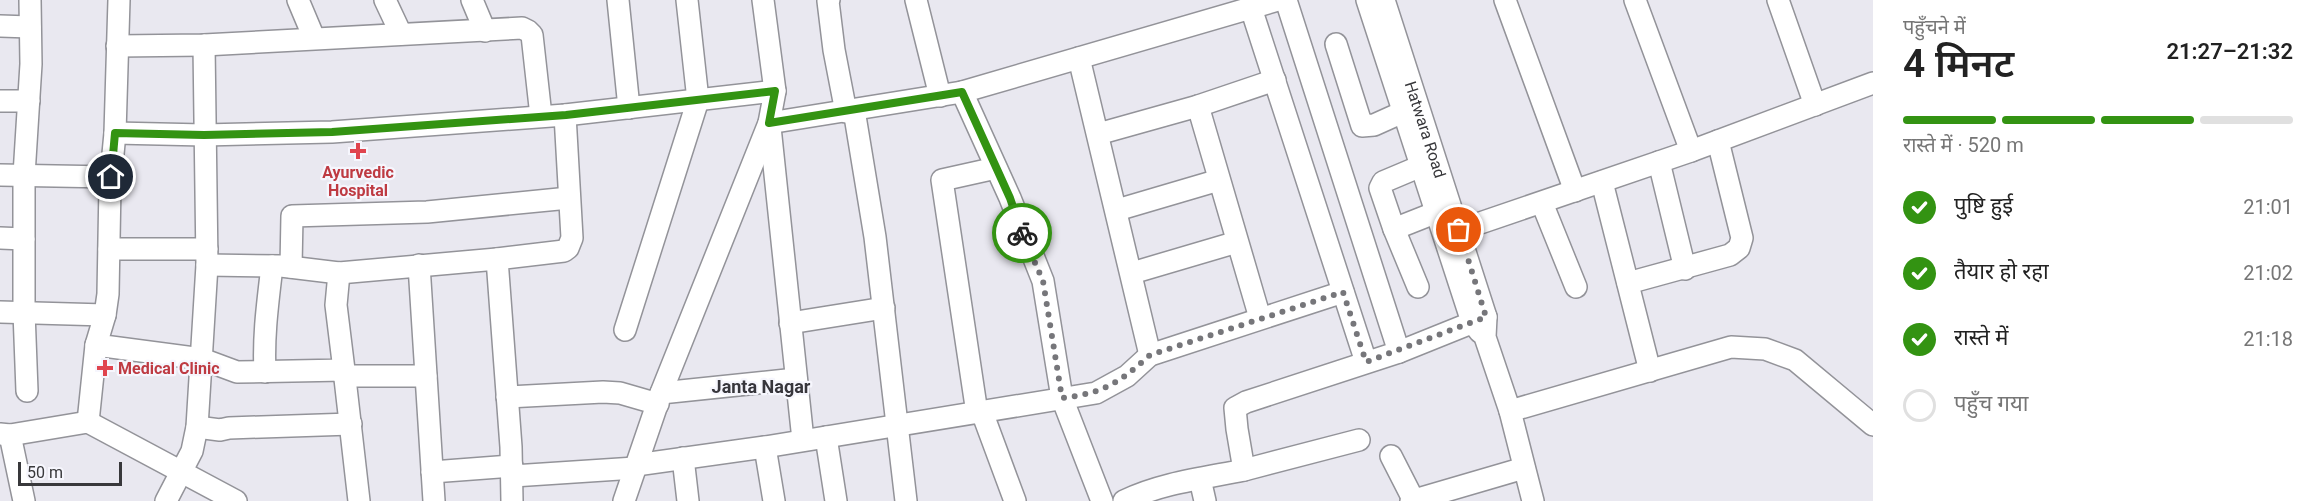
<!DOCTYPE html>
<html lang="hi">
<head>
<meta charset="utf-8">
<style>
  :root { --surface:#fff; --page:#f6f6f6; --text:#222; --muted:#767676; --line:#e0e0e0; --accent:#339312 }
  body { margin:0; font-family:Roboto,"Noto Sans Devanagari",sans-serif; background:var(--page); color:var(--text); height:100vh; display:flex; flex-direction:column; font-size:22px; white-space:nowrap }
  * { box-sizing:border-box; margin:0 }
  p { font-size:20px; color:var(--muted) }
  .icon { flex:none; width:33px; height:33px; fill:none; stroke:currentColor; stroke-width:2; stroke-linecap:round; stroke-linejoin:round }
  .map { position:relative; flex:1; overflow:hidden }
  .sheet { display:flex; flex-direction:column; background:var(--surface); width:450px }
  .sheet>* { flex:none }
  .scale { position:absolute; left:18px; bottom:15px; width:104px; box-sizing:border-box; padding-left:6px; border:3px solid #38383b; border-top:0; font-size:16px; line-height:21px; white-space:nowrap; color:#38383b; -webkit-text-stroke:4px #f6f6fd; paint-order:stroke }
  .pin { position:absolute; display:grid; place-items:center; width:51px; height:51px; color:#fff; margin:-26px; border:3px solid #fff; border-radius:50%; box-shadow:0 2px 6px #0007 }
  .courier { position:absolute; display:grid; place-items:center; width:60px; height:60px; margin:-30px; border:4px solid #339312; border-radius:50%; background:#fff; color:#222; box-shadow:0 2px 8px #0007 }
  .head em { font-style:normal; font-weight:600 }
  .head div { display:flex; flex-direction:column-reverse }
  .head { display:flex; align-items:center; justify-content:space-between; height:102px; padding:0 30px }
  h1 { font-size:39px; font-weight:600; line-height:45px }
  .bar { display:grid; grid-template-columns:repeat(4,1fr); gap:9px 6px; align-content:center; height:72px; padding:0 30px }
  .bar i { height:8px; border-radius:4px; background:var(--line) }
  .bar .on { background:var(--accent) }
  .bar p { grid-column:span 4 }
  ol { padding:0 30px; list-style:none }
  li { display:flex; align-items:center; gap:18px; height:66px }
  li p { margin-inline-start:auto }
  li .icon { padding:6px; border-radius:50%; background:var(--accent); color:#fff; stroke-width:4 }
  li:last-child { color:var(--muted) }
  li i { width:33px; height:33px; border:3px solid var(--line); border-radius:50% }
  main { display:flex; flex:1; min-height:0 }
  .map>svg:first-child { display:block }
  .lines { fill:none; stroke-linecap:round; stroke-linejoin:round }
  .minor-casing { stroke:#939399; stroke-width:24 }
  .minor { stroke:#fff; stroke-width:21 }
  .done { stroke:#76767a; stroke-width:6; stroke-dasharray:0 10.8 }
  .route { stroke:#339312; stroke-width:8 }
  .health-dot { fill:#e0444e; stroke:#f6f6fd; stroke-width:2 }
  .labels { text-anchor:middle; stroke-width:4.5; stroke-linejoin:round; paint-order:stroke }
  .street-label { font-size:16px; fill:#38383b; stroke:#f6f6fd }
  .health-label { font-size:16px; font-weight:bold; fill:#be3a42; stroke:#f6f6fd }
  .neighbourhood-label { font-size:18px; font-weight:bold; fill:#37363c; stroke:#f6f6fd }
</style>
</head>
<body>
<main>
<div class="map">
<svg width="1873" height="501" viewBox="0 0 1873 501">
  <rect width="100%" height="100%" fill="#e9e8f0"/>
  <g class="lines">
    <defs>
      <g id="minor">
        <polyline points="119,0 115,133 110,185 108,294 105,315 96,345 202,359 237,372 344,370 336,305 339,273"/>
        <polyline points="298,0 314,38"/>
        <polyline points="385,0 401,34"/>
        <polyline points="472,0 485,31"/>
        <polyline points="618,0 629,108"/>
        <polyline points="829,0 828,1 834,50 846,112"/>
        <polyline points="916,0 940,96"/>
        <polyline points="1286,0 1399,352"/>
        <polyline points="1367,0 1472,322 1480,332"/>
        <path id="s1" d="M1384,0L1486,317L1485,337L1510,411L1533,501"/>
        <polyline points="1505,0 1575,191"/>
        <polyline points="1635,0 1691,151"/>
        <polyline points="1778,0 1815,105"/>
        <polyline points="1251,8 1366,362"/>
        <polyline points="0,26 30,27"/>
        <polyline points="1336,44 1362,126 1374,125 1403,112"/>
        <polyline points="117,46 204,45 522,28 528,31 532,35 541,116"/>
        <polyline points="1079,58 1150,355"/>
        <polyline points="962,92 1010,198 1043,281 1062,398 1102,501"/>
        <polyline points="0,101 29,101"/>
        <polyline points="1198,106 1260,318"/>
        <polyline points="854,110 875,237 906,501"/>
        <polyline points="769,123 962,92 1278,0"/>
        <polyline points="770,127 803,440"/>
        <polyline points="115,133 204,135 332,132 565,115 775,91"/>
        <polyline points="1098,134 1198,106 1275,80"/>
        <polyline points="1659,162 1685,269"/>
        <polyline points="0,175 111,177"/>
        <polyline points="1602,182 1650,371"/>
        <polyline points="1542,203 1576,287"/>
        <polyline points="1117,210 1219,180"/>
        <polyline points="1394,229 1437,212"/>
        <polyline points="1445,235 1691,151 1873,83"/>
        <polyline points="0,238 24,239"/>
        <polyline points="109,249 207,249"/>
        <polyline points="207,265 281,266 339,273 497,259"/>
        <polyline points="419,265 434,501"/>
        <polyline points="291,267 292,216 427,212 569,198"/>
        <polyline points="1132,273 1237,242"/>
        <polyline points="1628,283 1730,255 1739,248 1742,238 1718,141"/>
        <polyline points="1418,287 1394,229 1380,188 1383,182 1421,166"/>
        <polyline points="0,312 105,315"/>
        <polyline points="790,323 884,308"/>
        <polyline points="625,330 698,100 687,0"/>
        <polyline points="344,370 359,501"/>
        <path d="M265,372C263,336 268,301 272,266"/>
        <polyline points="344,376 426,376"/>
        <polyline points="27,391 24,312 24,175 31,64 30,0"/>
        <polyline points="661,393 796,379"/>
        <polyline points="507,397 603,392 620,393 658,404"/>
        <polyline points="1510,411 1731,347 1765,349 1795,360 1873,425"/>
        <polyline points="982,412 1015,501"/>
        <polyline points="977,413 942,180 996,168"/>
        <polyline points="88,422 96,345"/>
        <polyline points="197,427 220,430 229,428 351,424"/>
        <polyline points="0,434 10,435 88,422 236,501"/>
        <polyline points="10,435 24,501"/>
        <polyline points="826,437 836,501"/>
        <polyline points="765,447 774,501"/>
        <polyline points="1391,456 1414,501"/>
        <polyline points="683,458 688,501"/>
        <polyline points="636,465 765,447 1096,393 1127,376 1150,355 1343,292"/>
        <polyline points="1244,470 1359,440"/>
        <polyline points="432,472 512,466"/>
        <polyline points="513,476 635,468"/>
        <polyline points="1200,479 1205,501"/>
        <polyline points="166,501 192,451 197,427 207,265 204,45"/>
        <polyline points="512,501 511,447 497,259 564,251 568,248 572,238 565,115"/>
        <polyline points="624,501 661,393 769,123 775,91 763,0"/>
        <path d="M1124,501C1161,483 1204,478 1244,470L1237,429L1235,408L1246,402L1399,352L1486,317"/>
        <polyline points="1411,501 1524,468"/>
      </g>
    </defs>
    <use href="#minor" class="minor-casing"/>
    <use href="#minor" class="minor"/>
  </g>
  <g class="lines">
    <path class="done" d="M1022,233L1043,281L1062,398C1104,393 1119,383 1150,355L1343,292L1366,362L1486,317L1459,230"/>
    <polyline class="route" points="111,177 115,133 204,135 332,132 566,115 775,91 769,123 962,92 1010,198 1022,233"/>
  </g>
  <g class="health-dot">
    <path d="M355 142h6v6h6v6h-6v6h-6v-6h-6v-6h6z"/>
    <path d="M102 359h6v6h6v6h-6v6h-6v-6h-6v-6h6z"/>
  </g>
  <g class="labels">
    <g class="street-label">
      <text dy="6" stroke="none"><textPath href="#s1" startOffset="136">Hatwara Road</textPath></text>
    </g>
    <g class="health-label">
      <text x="358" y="178">Ayurvedic<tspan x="358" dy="18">Hospital</tspan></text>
      <text x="118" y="374" text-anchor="start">Medical Clinic</text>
    </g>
    <g class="neighbourhood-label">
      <text x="761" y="393">Janta Nagar</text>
    </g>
  </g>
</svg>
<div class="scale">50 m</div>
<div class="pin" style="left:1459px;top:230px;background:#ea580c"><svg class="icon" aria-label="bag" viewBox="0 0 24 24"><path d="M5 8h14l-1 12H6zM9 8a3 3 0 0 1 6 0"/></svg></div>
<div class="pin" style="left:111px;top:177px;background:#1f2937"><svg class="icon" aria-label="home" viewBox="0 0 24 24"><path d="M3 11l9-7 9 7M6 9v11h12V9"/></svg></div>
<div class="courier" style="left:1022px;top:233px"><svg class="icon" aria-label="bike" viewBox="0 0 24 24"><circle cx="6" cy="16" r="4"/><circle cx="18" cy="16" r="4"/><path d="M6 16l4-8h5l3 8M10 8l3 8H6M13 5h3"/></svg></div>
</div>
<section class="sheet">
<div class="head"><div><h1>4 मिनट</h1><p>पहुँचने में</p></div><em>21:27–21:32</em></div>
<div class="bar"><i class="on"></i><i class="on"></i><i class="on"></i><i></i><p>रास्ते में · 520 m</p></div>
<ol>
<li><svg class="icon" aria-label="check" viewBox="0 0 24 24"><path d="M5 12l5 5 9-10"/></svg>पुष्टि हुई<p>21:01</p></li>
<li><svg class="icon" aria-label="check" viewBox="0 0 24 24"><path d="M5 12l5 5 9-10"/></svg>तैयार हो रहा<p>21:02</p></li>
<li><svg class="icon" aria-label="check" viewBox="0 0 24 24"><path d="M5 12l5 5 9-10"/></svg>रास्ते में<p>21:18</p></li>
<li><i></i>पहुँच गया</li>
</ol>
</section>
</main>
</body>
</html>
